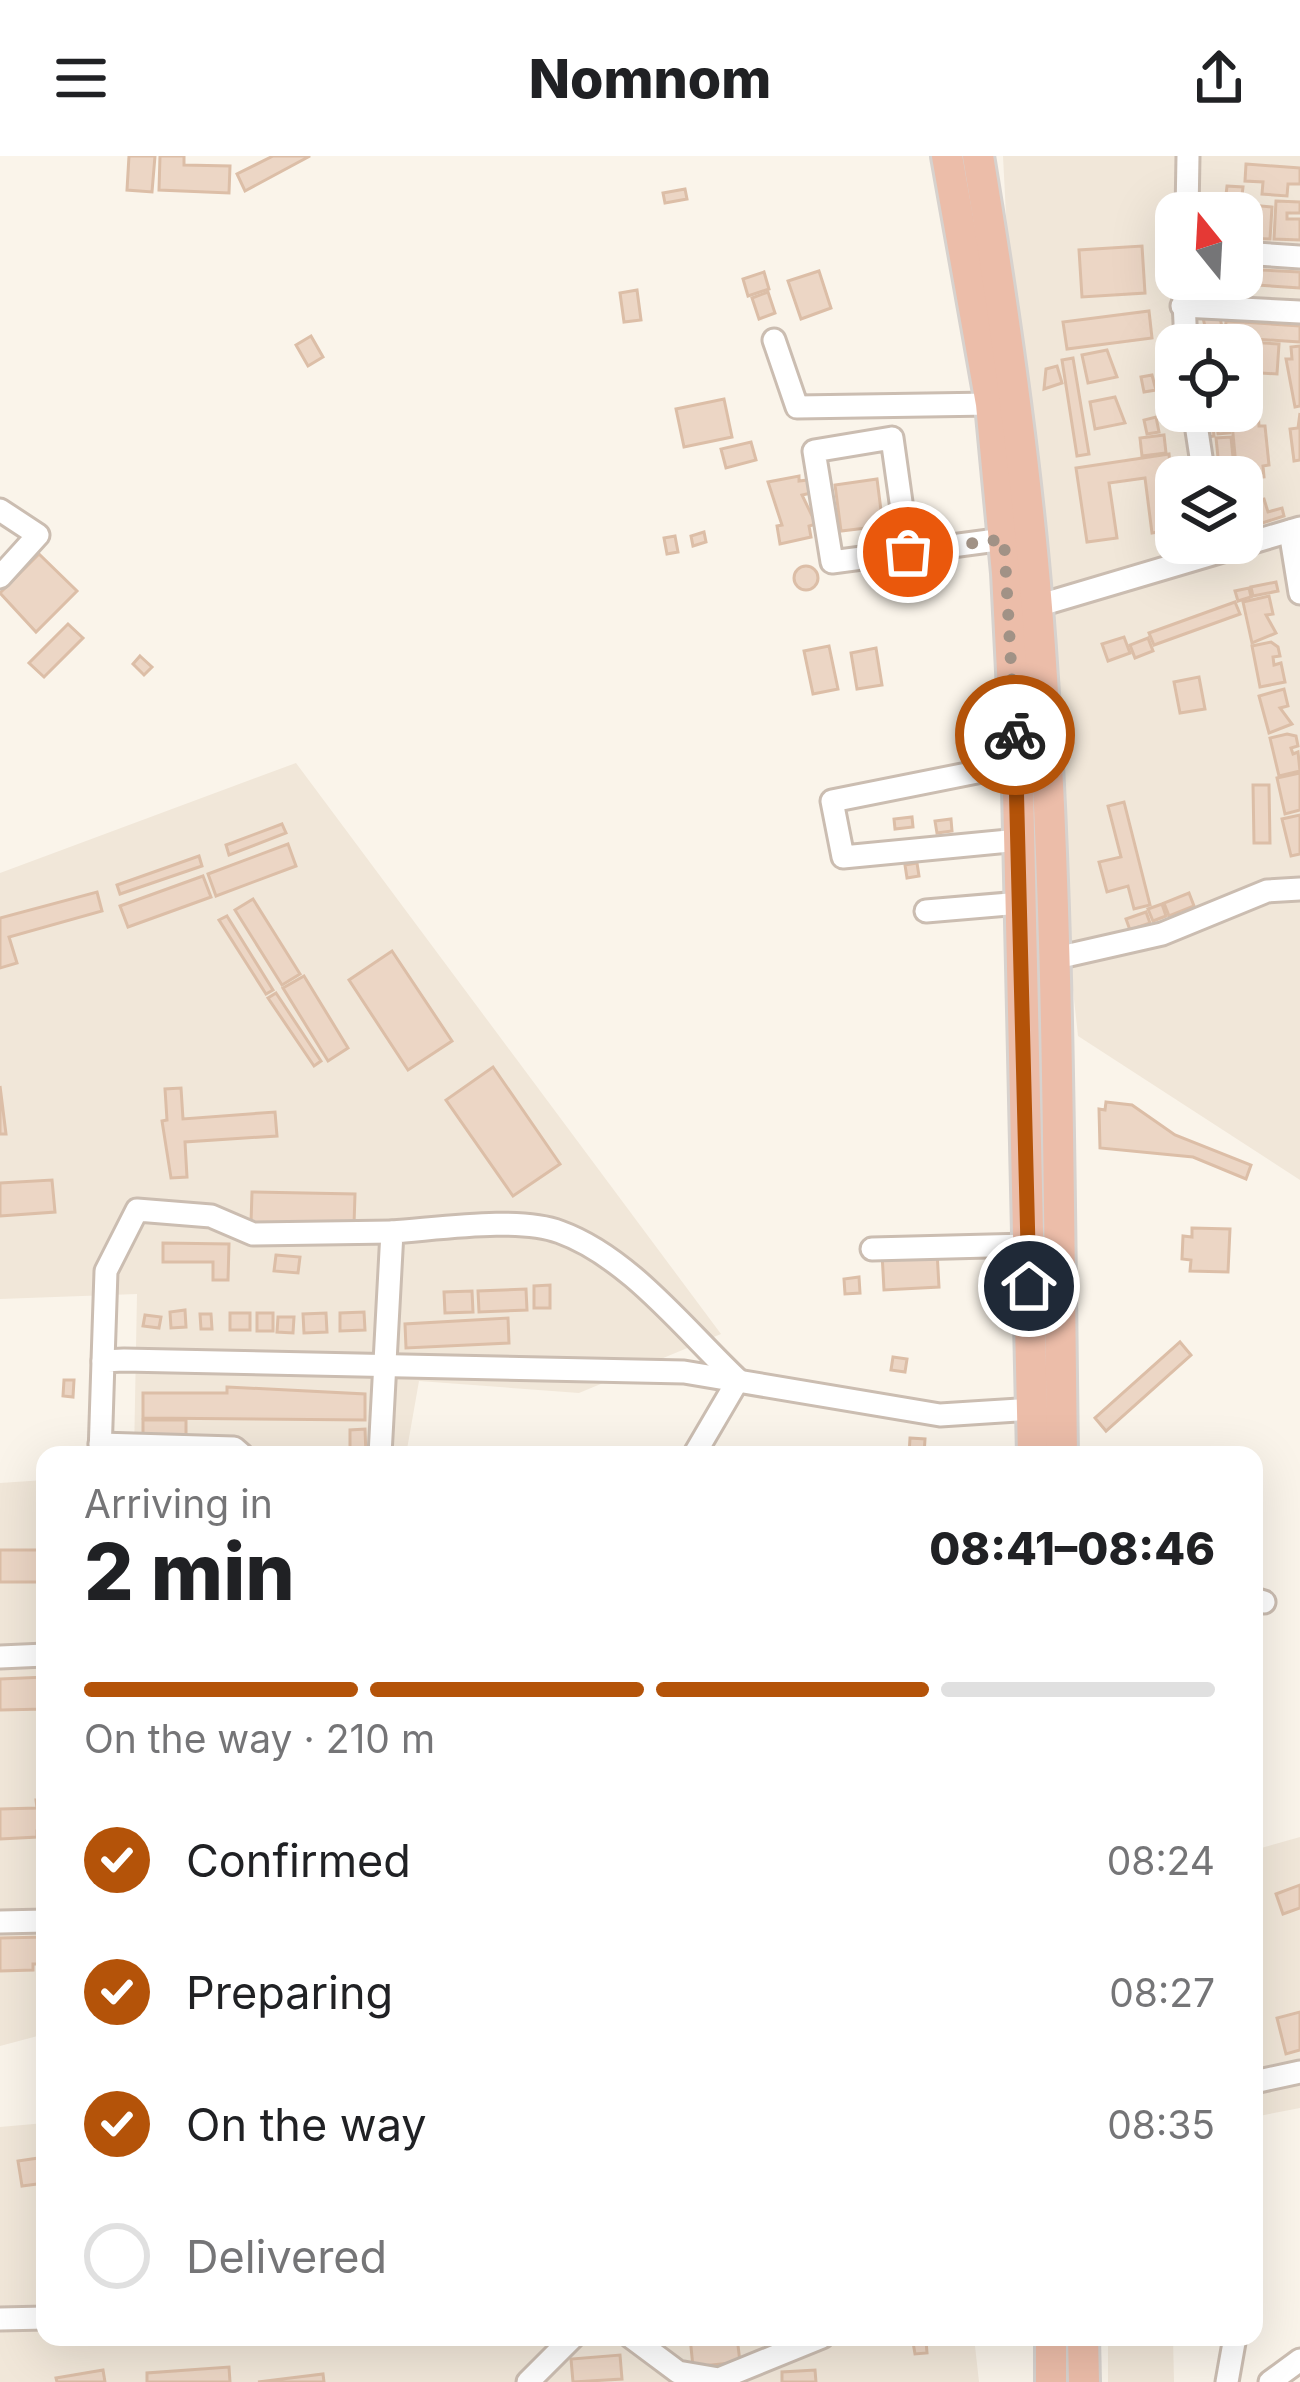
<!DOCTYPE html>
<html lang="en">
<head>
<meta charset="utf-8">
<style>
  :root { --surface:#fff; --page:#f2f2f2; --text:#202124; --muted:#757577; --line:#e0e0e0; --accent:#b45309 }
  body { margin:0; font-family:Inter,sans-serif; background:var(--page); color:var(--text); height:100vh; display:flex; flex-direction:column; font-size:45px; white-space:nowrap }
  * { box-sizing:border-box; margin:0 }
  p { font-size:39px; color:var(--muted) }
  .icon { flex:none; width:66px; height:66px; fill:none; stroke:currentColor; stroke-width:2; stroke-linecap:round; stroke-linejoin:round }
  .map { position:relative; flex:1; overflow:hidden }
  .sheet { position:absolute; left:36px; top:1290px; width:1227px; height:900px; display:flex; flex-direction:column; background:var(--surface); border-radius:24px; box-shadow:0 12px 48px #0002 }
  .sheet>* { flex:none }
  .needle { width:78px; rotate:342deg }
  .fabs { position:absolute; left:1155px; top:36px; display:grid; gap:24px }
  .fabs a { display:grid; place-items:center; width:108px; height:108px; border-radius:24px; background:var(--surface); box-shadow:0 12px 48px #0002; font-size:60px }
  .pin { position:absolute; display:grid; place-items:center; width:102px; height:102px; color:#fff; margin:-51px; border:6px solid #fff; border-radius:50%; box-shadow:0 3px 12px #0007 }
  .courier { position:absolute; display:grid; place-items:center; width:120px; height:120px; margin:-60px; border:9px solid #b45309; border-radius:50%; background:#fff; color:#222; box-shadow:0 3px 15px #0007 }
  .head em { font-style:normal; font-weight:800 }
  .head div { display:flex; flex-direction:column-reverse }
  .head { display:flex; align-items:center; justify-content:space-between; height:204px; padding:0 48px }
  h1 { font-size:78px; font-weight:800; line-height:90px }
  .bar { display:grid; grid-template-columns:repeat(4,1fr); gap:18px 12px; align-content:center; height:144px; padding:0 48px }
  .bar i { height:15px; border-radius:9px; background:var(--line) }
  .bar .on { background:var(--accent) }
  .bar p { grid-column:span 4 }
  ol { padding:0 48px; list-style:none }
  li { display:flex; align-items:center; gap:36px; height:132px }
  li p { margin-inline-start:auto }
  li .icon { padding:12px; border-radius:50%; background:var(--accent); color:#fff; stroke-width:4 }
  li:last-child { color:var(--muted) }
  li i { width:66px; height:66px; border:6px solid var(--line); border-radius:50% }
  header { display:flex; justify-content:space-between; align-items:center; height:156px; padding:0 48px; background:var(--surface); font-size:54px; font-weight:800 }
  .map>svg:first-child { display:block }
  .residential { fill:#f1e7d9; fill-rule:evenodd }
  .building { fill:#ecd6c5; stroke:#dcbea7; stroke-width:3 }
  .lines { fill:none; stroke-linecap:round; stroke-linejoin:round }
  .minor-casing { stroke:#cbbdb1; stroke-width:27 }
  .highway-casing { stroke:#d7d2ce; stroke-width:36 }
  .minor { stroke:#fff; stroke-width:21 }
  .highway { stroke:#ecbda9; stroke-width:30 }
  .done { stroke:#a19286; stroke-width:12; stroke-dasharray:0 21.6 }
  .route { stroke:#b45309; stroke-width:15 }
</style>
</head>
<body>
<header><svg class="icon" aria-label="menu" viewBox="0 0 24 24"><path d="M4 6h16M4 12h16M4 18h16"/></svg>Nomnom<svg class="icon" aria-label="share" viewBox="0 0 24 24"><path d="M12 15V3M7 8l5-5 5 5M5 13v7h14v-7"/></svg></header>
<div class="map">
<svg width="1300" height="2226" viewBox="0 0 1300 2226">
  <rect width="100%" height="100%" fill="#faf4ea"/>
  <g class="residential">
    <path d="M1003,0H1300V1024L1078,880L1021,355ZM1176,57H1242V123H1176ZM1176,189H1242V255H1176ZM1176,321H1242V387H1176Z"/>
    <polygon points="296,607 721,1178 579,1237 419,1225 406,1299 134,1299 137,1138 0,1143 0,717"/>
    <polygon points="45,1324 45,1878 0,1890 0,1327"/>
    <polygon points="1300,1681 1300,1952 1254,1961 1254,1694"/>
    <polygon points="45,1967 45,2181 974,2181 979,2226 0,2226 0,1971"/>
    <polygon points="1108,2181 1173,2181 1174,2226 1108,2226"/>
  </g>
  <g class="building">
    <polygon points="129,0 155,0 152,36 127,34"/>
    <polygon points="160,0 184,0 184,9 230,10 229,37 159,34"/>
    <polygon points="273,0 310,0 245,35 237,18"/>
    <polygon points="1246,8 1300,12 1300,28 1288,28 1287,40 1262,38 1263,26 1245,25"/>
    <polygon points="1227,30 1243,31 1242,40 1226,39"/>
    <polygon points="685,33 687,43 665,47 663,37"/>
    <polygon points="1212,42 1222,43 1221,57 1211,57"/>
    <polygon points="1228,42 1241,43 1240,57 1227,57"/>
    <polygon points="1276,45 1300,46 1300,57 1287,57 1287,63 1300,63 1300,84 1274,83"/>
    <polygon points="1250,49 1272,51 1270,83 1242,82"/>
    <polygon points="1142,90 1145,137 1082,141 1079,94"/>
    <polygon points="1242,113 1300,116 1300,132 1226,127 1242,123"/>
    <polygon points="819,115 831,152 801,163 788,125"/>
    <polygon points="764,116 769,133 748,140 743,123"/>
    <polygon points="637,134 641,164 624,166 620,137"/>
    <polygon points="768,136 775,157 759,163 752,142"/>
    <polygon points="1218,153 1222,171 1206,175 1202,157"/>
    <polygon points="1149,155 1152,182 1067,193 1063,166"/>
    <polygon points="1226,165 1300,170 1300,186 1225,181"/>
    <polygon points="311,180 323,201 308,210 296,189"/>
    <polygon points="1250,186 1279,188 1277,218 1247,216"/>
    <polygon points="1300,190 1300,250 1295,251 1286,203 1292,203 1291,191"/>
    <polygon points="1107,194 1117,221 1088,227 1082,199"/>
    <polygon points="1073,202 1089,298 1077,300 1062,204"/>
    <polygon points="1057,210 1062,227 1044,233 1046,213"/>
    <polygon points="1152,219 1156,234 1144,236 1141,221"/>
    <polygon points="1115,241 1125,267 1095,273 1090,246"/>
    <polygon points="724,243 732,281 684,291 676,253"/>
    <polygon points="1205,255 1212,255 1214,280 1208,281"/>
    <polygon points="1258,255 1259,270 1265,270 1269,309 1263,310 1264,321 1242,323 1237,321 1231,257"/>
    <polygon points="1228,257 1230,277 1218,278 1216,258"/>
    <polygon points="1300,257 1300,304 1294,305 1290,273 1298,272"/>
    <polygon points="1156,261 1159,276 1147,278 1144,264"/>
    <polygon points="1164,279 1166,297 1142,300 1140,282"/>
    <polygon points="1231,281 1235,321 1220,321 1216,282"/>
    <polygon points="751,286 756,304 726,312 721,293"/>
    <polygon points="1169,298 1176,373 1152,377 1145,322 1109,327 1117,382 1087,386 1076,312"/>
    <polygon points="799,320 799,325 808,324 811,337 802,339 816,368 809,370 811,381 780,388 777,370 782,369 768,326"/>
    <polygon points="877,323 883,370 841,375 835,329"/>
    <polygon points="1250,342 1254,362 1242,365 1242,343"/>
    <polygon points="1264,343 1268,356 1282,352 1284,360 1262,367 1256,345"/>
    <polygon points="704,376 706,386 693,390 691,380"/>
    <polygon points="675,380 678,396 667,398 664,382"/>
    <polygon points="39,398 77,435 36,476 0,437"/>
    <circle cx="806" cy="422" r="12"/>
    <polygon points="1276,426 1278,435 1253,440 1251,431"/>
    <polygon points="1249,432 1251,441 1238,445 1235,435"/>
    <polygon points="1269,440 1273,458 1266,459 1276,477 1252,487 1243,446"/>
    <polygon points="1235,446 1240,458 1154,489 1149,477"/>
    <polygon points="68,468 83,482 44,521 29,507"/>
    <polygon points="1124,481 1130,497 1108,505 1102,488"/>
    <polygon points="1148,482 1153,495 1135,502 1130,489"/>
    <polygon points="1271,486 1278,491 1280,500 1273,501 1274,509 1281,507 1285,526 1260,531 1252,490"/>
    <polygon points="829,490 838,533 813,538 804,495"/>
    <polygon points="876,492 882,529 857,533 851,497"/>
    <polygon points="140,500 152,511 144,519 133,508"/>
    <polygon points="1199,521 1205,553 1180,557 1174,526"/>
    <polygon points="1284,533 1288,550 1280,552 1292,568 1269,577 1259,540"/>
    <polygon points="1287,578 1296,580 1298,590 1291,592 1293,598 1298,596 1300,615 1279,620 1270,582"/>
    <polygon points="1300,617 1300,654 1285,658 1277,622"/>
    <polygon points="1253,629 1269,629 1270,687 1254,687"/>
    <polygon points="1124,646 1150,749 1134,753 1128,730 1107,736 1099,706 1121,701 1108,650"/>
    <polygon points="1300,659 1300,698 1291,700 1282,663"/>
    <polygon points="912,661 913,671 895,673 894,663"/>
    <polygon points="951,663 952,675 937,677 935,665"/>
    <polygon points="282,668 286,677 229,699 226,689"/>
    <polygon points="288,688 296,710 216,740 208,718"/>
    <polygon points="199,700 202,710 120,738 117,729"/>
    <polygon points="917,707 919,720 907,722 905,709"/>
    <polygon points="203,720 211,741 128,771 120,750"/>
    <polygon points="97,736 102,755 9,781 17,807 0,812 0,762"/>
    <polygon points="1189,737 1194,750 1169,760 1164,747"/>
    <polygon points="253,743 300,818 282,829 235,754"/>
    <polygon points="1162,748 1166,760 1153,765 1148,753"/>
    <polygon points="1146,756 1150,767 1130,774 1126,763"/>
    <polygon points="227,760 273,834 266,838 219,764"/>
    <polygon points="392,795 452,885 408,914 349,824"/>
    <polygon points="304,820 348,892 328,905 283,832"/>
    <polygon points="276,837 321,905 314,910 268,842"/>
    <polygon points="493,911 560,1008 513,1040 446,944"/>
    <polygon points="0,930 6,978 0,978"/>
    <polygon points="181,932 183,963 275,956 277,980 185,986 187,1021 171,1022 162,965 167,964 165,933"/>
    <polygon points="1106,946 1132,949 1175,979 1251,1009 1246,1023 1193,1001 1100,992 1099,953 1105,954"/>
    <polygon points="52,1024 55,1056 0,1060 0,1027"/>
    <polygon points="252,1036 355,1038 354,1069 251,1067"/>
    <polygon points="1192,1072 1230,1073 1228,1116 1190,1115 1191,1104 1182,1103 1183,1080 1192,1081"/>
    <polygon points="163,1087 229,1088 228,1124 213,1124 213,1106 163,1106"/>
    <polygon points="937,1095 939,1131 884,1134 882,1097"/>
    <polygon points="276,1099 300,1101 298,1117 274,1115"/>
    <polygon points="859,1121 860,1137 845,1138 844,1123"/>
    <polygon points="550,1129 550,1152 534,1152 534,1130"/>
    <polygon points="526,1133 527,1154 479,1156 478,1135"/>
    <polygon points="472,1135 473,1156 445,1157 444,1136"/>
    <polygon points="185,1154 186,1171 171,1172 170,1156"/>
    <polygon points="364,1156 365,1174 340,1175 340,1157"/>
    <rect x="230" y="1157" width="20" height="17"/>
    <rect x="257" y="1157" width="16" height="18"/>
    <polygon points="326,1157 327,1176 304,1177 303,1158"/>
    <polygon points="200,1158 211,1158 212,1173 201,1173"/>
    <polygon points="145,1159 161,1161 159,1172 143,1170"/>
    <polygon points="278,1161 294,1161 293,1177 277,1176"/>
    <polygon points="508,1162 509,1187 406,1192 405,1168"/>
    <polygon points="1180,1186 1191,1199 1106,1275 1095,1262"/>
    <polygon points="893,1201 907,1203 905,1216 891,1214"/>
    <polygon points="64,1224 74,1224 73,1241 63,1240"/>
    <polygon points="227,1231 365,1238 365,1264 143,1262 143,1237 227,1237"/>
    <rect x="143" y="1264" width="43" height="18"/>
    <polygon points="365,1273 366,1299 330,1299 330,1294 350,1294 350,1274"/>
    <polygon points="910,1282 925,1283 924,1299 909,1299"/>
    <rect x="0" y="1394" width="45" height="32"/>
    <polygon points="45,1521 45,1566 45,1553 0,1554 0,1523"/>
    <polygon points="36,1644 45,1644 45,1675 37,1675 37,1681 0,1683 0,1653 37,1652"/>
    <polygon points="1300,1729 1300,1752 1283,1758 1276,1738"/>
    <polygon points="45,1781 45,1827 42,1808 33,1808 33,1814 0,1815 0,1782"/>
    <polygon points="1300,1856 1300,1894 1286,1898 1277,1862"/>
    <polygon points="45,2001 45,2027 22,2030 18,2005"/>
    <polygon points="690,2181 737,2181 740,2206 693,2211"/>
    <polygon points="926,2185 927,2197 915,2198 913,2186"/>
    <polygon points="620,2199 622,2223 573,2226 571,2203"/>
    <polygon points="229,2211 230,2226 147,2226 147,2217"/>
    <polygon points="103,2214 105,2226 57,2226 56,2222"/>
    <polygon points="815,2214 816,2226 782,2226 782,2216"/>
    <polygon points="323,2218 324,2226 258,2226"/>
  </g>
  <g class="lines">
    <defs>
      <g id="minor">
        <polyline points="1187,57 1188,0"/>
        <polyline points="1242,97 1300,101"/>
        <polyline points="1183,123 1186,189"/>
        <polyline points="1182,150 1300,156"/>
        <polyline points="774,184 797,251 991,248"/>
        <polyline points="1194,255 1204,321"/>
        <polyline points="0,354 38,379 0,421"/>
        <polyline points="1290,375 1300,437"/>
        <polyline points="908,396 892,282 814,295 832,406 1004,383"/>
        <polyline points="1037,450 1300,372"/>
        <polyline points="1017,608 832,645 843,701 1019,684"/>
        <polyline points="926,755 1020,747"/>
        <polyline points="1052,803 1162,778 1267,735 1300,733"/>
        <polyline points="872,1093 1028,1089"/>
        <polyline points="103,1205 106,1115 137,1054 211,1060 253,1078 392,1076"/>
        <polyline points="100,1288 234,1292 242,1299"/>
        <polyline points="100,1299 103,1205 124,1204 684,1216 940,1259 1032,1253"/>
        <path d="M380,1299L392,1076C437,1073 518,1060 560,1076C629,1101 685,1174 738,1224L694,1299"/>
        <polyline points="1254,1443 1264,1446"/>
        <polyline points="0,1501 45,1499"/>
        <polyline points="0,1766 45,1765"/>
        <polyline points="1254,1926 1300,1916"/>
        <polyline points="0,2163 45,2162"/>
        <polyline points="631,2181 678,2216 719,2223 822,2181"/>
        <polyline points="528,2226 573,2181"/>
        <polyline points="1227,2226 1235,2181"/>
        <polyline points="1270,2226 1300,2204"/>
      </g>
      <g id="highway">
        <polyline points="947,0 991,248 1007,417 1018,632 1033,1299"/>
        <path d="M978,0C1003,150 1025,300 1037,452C1059,733 1058,1017 1062,1299"/>
        <polyline points="1083,2181 1084,2226"/>
        <polyline points="1051,2226 1051,2181"/>
      </g>
    </defs>
    <use href="#minor" class="minor-casing"/>
    <use href="#highway" class="highway-casing"/>
    <use href="#minor" class="minor"/>
    <use href="#highway" class="highway"/>
  </g>
  <g class="lines">
    <polyline class="done" points="908,396 1004,383 1015,579"/>
    <polyline class="route" points="1015,579 1029,1130"/>
  </g>
</svg>
<div class="fabs">
<a><svg class="needle" viewBox="-14 -14 28 28"><path d="M0-13l5 13h-10z" fill="#e53935"/><path d="M0 13l5-13h-10z" fill="#757577"/></svg></a>
<a><svg class="icon" aria-label="locate" viewBox="0 0 24 24"><circle cx="12" cy="12" r="6"/><path d="M12 2v4M12 18v4M2 12h4M18 12h4"/></svg></a>
<a><svg class="icon" aria-label="layers" viewBox="0 0 24 24"><path d="M12 4l9 5-9 5-9-5zM3 14l9 5 9-5"/></svg></a>
</div>
<div class="pin" style="left:908px;top:396px;background:#ea580c"><svg class="icon" aria-label="bag" viewBox="0 0 24 24"><path d="M5 8h14l-1 12H6zM9 8a3 3 0 0 1 6 0"/></svg></div>
<div class="pin" style="left:1029px;top:1130px;background:#1f2937"><svg class="icon" aria-label="home" viewBox="0 0 24 24"><path d="M3 11l9-7 9 7M6 9v11h12V9"/></svg></div>
<div class="courier" style="left:1015px;top:579px"><svg class="icon" aria-label="bike" viewBox="0 0 24 24"><circle cx="6" cy="16" r="4"/><circle cx="18" cy="16" r="4"/><path d="M6 16l4-8h5l3 8M10 8l3 8H6M13 5h3"/></svg></div>
<section class="sheet">
<div class="head"><div><h1>2 min</h1><p>Arriving in</p></div><em>08:41–08:46</em></div>
<div class="bar"><i class="on"></i><i class="on"></i><i class="on"></i><i></i><p>On the way · 210 m</p></div>
<ol>
<li><svg class="icon" aria-label="check" viewBox="0 0 24 24"><path d="M5 12l5 5 9-10"/></svg>Confirmed<p>08:24</p></li>
<li><svg class="icon" aria-label="check" viewBox="0 0 24 24"><path d="M5 12l5 5 9-10"/></svg>Preparing<p>08:27</p></li>
<li><svg class="icon" aria-label="check" viewBox="0 0 24 24"><path d="M5 12l5 5 9-10"/></svg>On the way<p>08:35</p></li>
<li><i></i>Delivered</li>
</ol>
</section>
</div>
</body>
</html>
